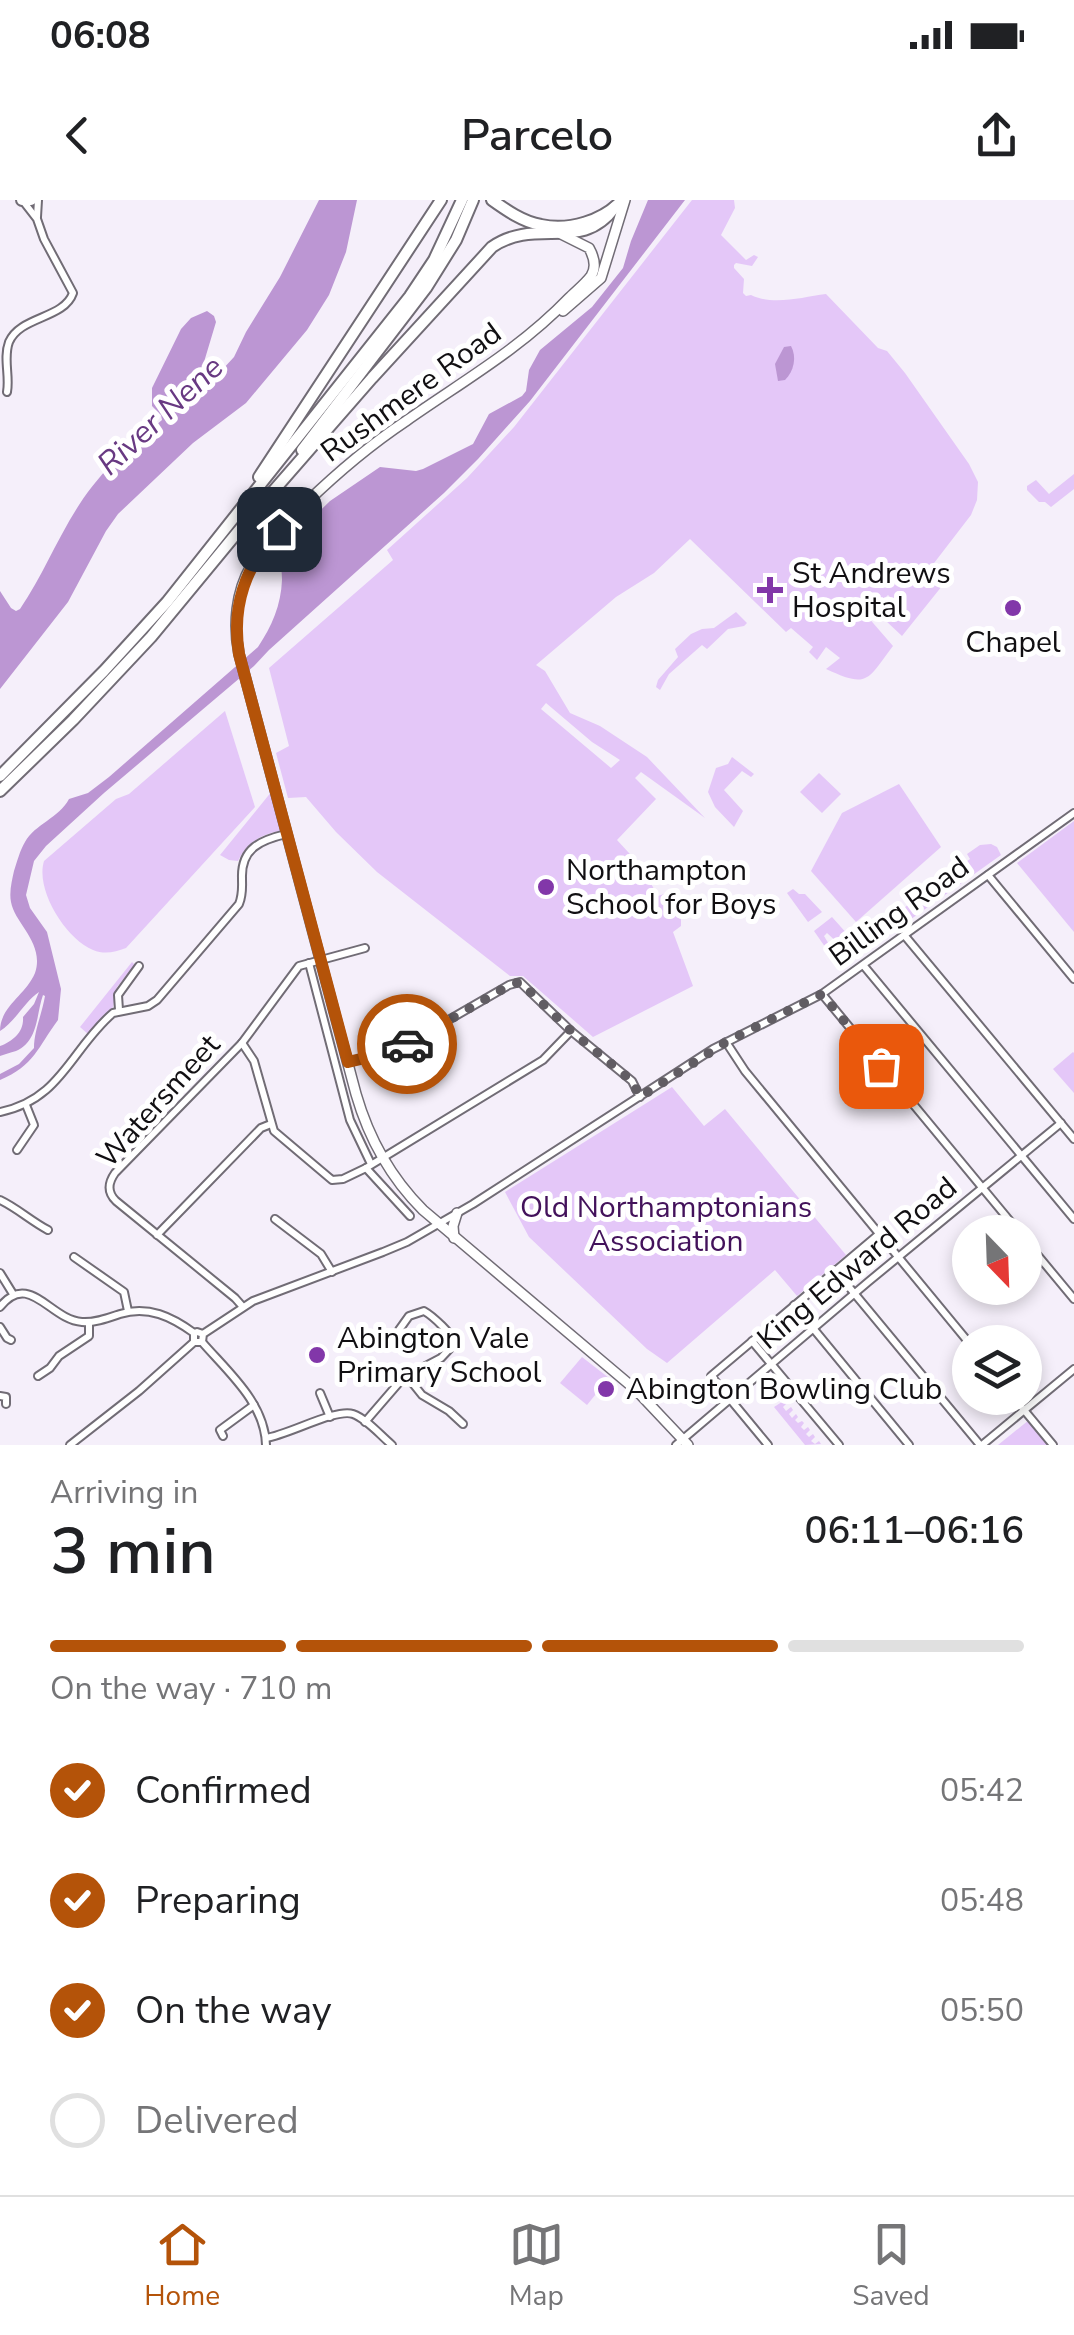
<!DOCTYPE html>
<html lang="en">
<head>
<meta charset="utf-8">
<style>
  :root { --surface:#fff; --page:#f2f2f2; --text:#202124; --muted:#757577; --line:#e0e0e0; --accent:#b45309 }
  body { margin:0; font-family:"Nunito Sans",sans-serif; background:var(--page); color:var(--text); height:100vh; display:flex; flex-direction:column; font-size:38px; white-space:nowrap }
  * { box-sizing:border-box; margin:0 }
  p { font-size:32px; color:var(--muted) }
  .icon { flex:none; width:55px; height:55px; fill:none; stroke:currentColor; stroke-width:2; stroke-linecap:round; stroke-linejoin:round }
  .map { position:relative; height:1245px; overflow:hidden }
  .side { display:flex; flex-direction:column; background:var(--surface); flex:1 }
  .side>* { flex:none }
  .needle { width:65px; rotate:157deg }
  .controls { position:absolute; left:952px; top:1015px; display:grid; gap:20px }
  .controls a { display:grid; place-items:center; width:90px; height:90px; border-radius:50%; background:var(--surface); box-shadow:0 5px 15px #0003; font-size:50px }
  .pin { position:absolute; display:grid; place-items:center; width:85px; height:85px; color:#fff; margin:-42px; border-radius:20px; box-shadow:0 5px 15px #0006 }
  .courier { position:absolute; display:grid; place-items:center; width:100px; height:100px; margin:-50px; border:8px solid #b45309; border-radius:50%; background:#fff; color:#222; box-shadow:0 2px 12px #0007 }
  .summary em { font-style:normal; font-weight:600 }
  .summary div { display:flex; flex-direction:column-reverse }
  .summary { display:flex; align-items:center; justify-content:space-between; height:170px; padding:0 50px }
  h1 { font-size:65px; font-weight:600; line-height:75px }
  .bar { display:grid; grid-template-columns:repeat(4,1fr); gap:15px 10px; align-content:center; height:120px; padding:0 50px }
  .bar i { height:12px; border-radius:8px; background:var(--line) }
  .bar .on { background:var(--accent) }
  .bar p { grid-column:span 4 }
  ol { padding:0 50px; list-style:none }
  li { display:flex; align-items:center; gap:30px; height:110px }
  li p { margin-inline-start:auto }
  li .icon { padding:10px; border-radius:50%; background:var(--accent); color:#fff; stroke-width:4 }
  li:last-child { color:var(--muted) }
  li i { width:55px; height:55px; border:5px solid var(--line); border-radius:50% }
  .status { display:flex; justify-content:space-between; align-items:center; height:70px; padding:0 50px; background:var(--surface); direction:ltr }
  .status svg { height:28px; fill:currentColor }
  header { display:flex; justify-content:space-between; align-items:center; height:130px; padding:0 50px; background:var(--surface); font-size:45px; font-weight:600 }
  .tab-bar { display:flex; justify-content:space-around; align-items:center; height:140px; border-top:2px solid var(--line); background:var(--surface); font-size:28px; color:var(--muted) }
  .tab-bar a { display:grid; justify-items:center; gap:5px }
  .tab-bar .on { color:var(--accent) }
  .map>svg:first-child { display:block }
  .green { fill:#e4c7f8; fill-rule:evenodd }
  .water { fill:#bc96d3 }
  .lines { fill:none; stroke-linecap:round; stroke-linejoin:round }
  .minor-casing { stroke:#716c75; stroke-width:10 }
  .major-casing { stroke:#716c75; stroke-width:12 }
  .highway-casing { stroke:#716c75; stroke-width:14 }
  .minor { stroke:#fff; stroke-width:6 }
  .major { stroke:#fff; stroke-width:9 }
  .highway { stroke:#fff; stroke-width:10 }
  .done { stroke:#615d63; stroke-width:10; stroke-dasharray:0 18 }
  .route { stroke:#b45309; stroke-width:12 }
  .poi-dot { fill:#8237a9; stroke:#fff; stroke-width:4 }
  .labels { text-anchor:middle; stroke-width:10; stroke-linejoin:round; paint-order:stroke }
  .street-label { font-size:30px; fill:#110f12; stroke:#fff }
  .poi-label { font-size:30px; fill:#110f12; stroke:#fff; text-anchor:start }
  .park-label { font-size:30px; fill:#43125b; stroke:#fff }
  .water-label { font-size:32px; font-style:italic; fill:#683982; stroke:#fff }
</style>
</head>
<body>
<div class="status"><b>06:08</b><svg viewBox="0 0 49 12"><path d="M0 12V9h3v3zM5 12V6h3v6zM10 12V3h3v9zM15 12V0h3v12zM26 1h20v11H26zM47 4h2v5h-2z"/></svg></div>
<header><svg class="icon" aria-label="back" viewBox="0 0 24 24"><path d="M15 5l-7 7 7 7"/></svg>Parcelo<svg class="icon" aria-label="share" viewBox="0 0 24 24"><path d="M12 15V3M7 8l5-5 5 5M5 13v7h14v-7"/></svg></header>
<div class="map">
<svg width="1074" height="1245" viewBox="0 0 1074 1245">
  <rect width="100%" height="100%" fill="#f5effa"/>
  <g class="green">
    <path d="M692,0H734L735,8L721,35L746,60L754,55L758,57L752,66L736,63L734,65V68L744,79L743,93L746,96L751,95C774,106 802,97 826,94L878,148L887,151L905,173L969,264L978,282L977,300L971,315L931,367L933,378L942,386L902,436L885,420L897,404L888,395L867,416L893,446C867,480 869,489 826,469L840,458L826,447L817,460L809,452L813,447L791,428L786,432L690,339L654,373L616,397L536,465L545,471L570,513L600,526L647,557L705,618L641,572L635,578L656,599L617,640L641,666L658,696L667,693L681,717V726L673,732L693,786L593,837L523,776H510L377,672L336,632L306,597L288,598L276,553L289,546L269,468L393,360L387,350L467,278L514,227ZM546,503L592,542L620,560L611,568L541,509Z"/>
    <polygon points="1074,274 1074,289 1051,307 1045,302 1039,302 1027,290 1027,286 1036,280 1049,294"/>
    <polygon points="736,412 747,423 744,426 728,429 707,449 702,445 669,474 660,490 656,487 658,480 678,457 675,449 691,434 702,429 714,428"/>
    <path d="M225,511L255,607L126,748C115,752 105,755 93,750C66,739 35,690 44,661L116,599L129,594Z"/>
    <polygon points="732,557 754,574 751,577 742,571 724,590 743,611 734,627 715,607 708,592 716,568 728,564"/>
    <polygon points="819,573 841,594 822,613 800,592"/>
    <polygon points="899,584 941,647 856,722 811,671 842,613"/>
    <path d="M272,591L280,631C261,634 247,643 238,661L229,660L220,655Z"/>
    <polygon points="1074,621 1074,732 1017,663"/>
    <polygon points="991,644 997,647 1001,655 855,759 827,733 824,736 833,751 830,754 814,731 832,717 849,736 866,736 966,662 970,659 967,654 980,645"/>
    <polygon points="793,689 799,694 805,694 822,712 808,722 787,693"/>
    <polygon points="132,762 135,765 117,787 113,807 88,834 80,827"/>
    <polygon points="1073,852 1074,853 1074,893 1053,869"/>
    <polygon points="672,887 704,926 725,909 846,1055 797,1096 775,1070 667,1163 647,1149 529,1037 505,992"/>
    <polygon points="582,1157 609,1178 587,1205 560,1183"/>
    <polygon points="785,1200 787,1203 783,1207 786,1211 791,1207 793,1210 789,1214 792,1218 796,1214 798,1217 795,1220 798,1223 802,1221 804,1223 801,1227 804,1230 808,1227 810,1230 806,1234 809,1237 813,1234 815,1237 811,1241 815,1244 819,1241 821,1244 805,1245 774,1207"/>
    <polygon points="1029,1220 1049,1245 998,1245"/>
  </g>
  <g class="water">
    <path d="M319,0H357L346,52L329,95L307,130L246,203L193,243L118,314L106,331L68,402L0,489V391L11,408L16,411L20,409C42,377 57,339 79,305C104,267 128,248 162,220L161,215L152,206V188L181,129L191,118L207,111L214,116L216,122L204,162V184L222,170L234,157L246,132L280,77Z"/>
    <path d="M648,0H685L530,201L478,259L444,293L269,450L254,466L104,593L46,646L34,661L26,695L30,708L47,732L61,789L58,820C38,847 34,866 0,880V874L19,864L34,848C34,831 42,814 45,796L43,795C36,814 39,841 16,851C10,853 5,854 0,856V846C13,841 24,832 23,817L34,804L39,792C25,801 15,822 0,831C0,806 26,795 35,773C45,743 15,724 11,702C9,692 12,680 14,671C17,662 20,650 25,642C35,624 59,618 69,599L88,593L109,577L258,447C272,426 281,405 282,380C282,368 279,359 282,348L330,301L380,267L416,271L423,269L473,244L489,214L522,196L526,191L529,170L540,150L592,107L623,68L631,41Z"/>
    <path d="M791,146C797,157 794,171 785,180L778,181L775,164L784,147Z"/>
  </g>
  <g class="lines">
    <defs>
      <g id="minor">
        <polyline points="37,17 38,0"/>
        <path d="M7,192C10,176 3,158 9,142C20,116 64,119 73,93L44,39L37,19L23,1"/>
        <polyline points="988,675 1074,779"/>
        <polyline points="905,736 1074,939"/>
        <polyline points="309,763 350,920 371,964"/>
        <polyline points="864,766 1074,1019"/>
        <polyline points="822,794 1019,1032"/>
        <polyline points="119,810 118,795 139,766"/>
        <polyline points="726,842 745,871 970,1144"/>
        <polyline points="242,843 254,861 274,931 332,980 343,979 366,968 543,860 571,831"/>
        <polyline points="348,862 400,848 509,785 520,782 571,831 632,881 640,897"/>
        <path d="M0,912C61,900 71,849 113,813L148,806L157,800L239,704C243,694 242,688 242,678C241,648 261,640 286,634"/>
        <polyline points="17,950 34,925 26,905"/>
        <polyline points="366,968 410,1016"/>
        <path d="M0,1000C17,1008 31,1021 48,1030"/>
        <polyline points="275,1019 321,1054 332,1072"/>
        <polyline points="157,1035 261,928 271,924"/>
        <polyline points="1025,1040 1074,1099"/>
        <polyline points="74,1057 124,1092 128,1111"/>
        <polyline points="835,1070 980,1245"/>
        <polyline points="0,1073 13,1094"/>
        <polyline points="794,1105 909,1245"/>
        <path d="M0,1107C29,1070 50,1120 82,1122C95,1123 108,1118 120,1114C148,1105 172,1117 194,1133"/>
        <path d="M243,1107L235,1098L116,1001C107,992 108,983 115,973L242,843L299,766L365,748"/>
        <polyline points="0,1127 7,1138 11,1140"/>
        <polyline points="203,1134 197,1132 194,1133 194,1142 202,1142 203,1134 253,1101 383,1052 407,1042 473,1004 713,849 822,794 1074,613"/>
        <polyline points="752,1141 839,1245"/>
        <path d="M202,1142C228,1172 265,1203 266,1245"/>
        <polyline points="406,1175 422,1195 449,1211 463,1224"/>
        <polyline points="38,1176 50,1168 59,1156 89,1136 89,1122"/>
        <polyline points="320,1193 330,1217"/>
        <polyline points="0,1196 6,1197 6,1204"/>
        <polyline points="1014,1198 1053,1245"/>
        <path d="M365,1222L403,1178L441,1158L455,1143C453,1135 433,1116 424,1111L409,1116L399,1130"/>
        <polyline points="223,1236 220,1230 254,1205"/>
        <path d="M266,1238C288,1235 336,1208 353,1214C367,1219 380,1235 392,1245"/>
        <polyline points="70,1245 139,1191 194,1142"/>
        <polyline points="676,1245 868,1082 1061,923"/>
        <polyline points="768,1245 711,1176 879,1034"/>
        <polyline points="982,1245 1074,1169"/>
      </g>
      <g id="major">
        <path d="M561,34L589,48C594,57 597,67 591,76C585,84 576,91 569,98C520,149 463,181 406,221C370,245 337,273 306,303C286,322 265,341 251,366C236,392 233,425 239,454L356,894C369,939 390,977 423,1010L636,1190L688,1245"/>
        <polyline points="563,111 601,78 625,0"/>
        <polyline points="454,1038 453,1026 457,1013"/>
      </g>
      <g id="highway">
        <polyline points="22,0 31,0"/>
        <path d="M492,0C506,10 523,22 541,25C569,31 603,21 622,0"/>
        <polyline points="302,250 426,88 456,40 473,0"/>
        <polyline points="259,277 441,0"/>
        <polyline points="0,576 104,471 167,402 410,96 434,60 462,0"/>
        <path d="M0,591L73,520L151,437L241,328L372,178L492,47C537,16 581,54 615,7"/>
      </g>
    </defs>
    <use href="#minor" class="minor-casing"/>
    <use href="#major" class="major-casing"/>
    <use href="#highway" class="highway-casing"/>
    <use href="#minor" class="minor"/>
    <use href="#major" class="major"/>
    <use href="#highway" class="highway"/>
  </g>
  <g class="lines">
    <polyline class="done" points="407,844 510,785 520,782 571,831 632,881 640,897 726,842 822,794 881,866"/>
    <path class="route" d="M279,329C246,365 231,405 239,454L348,862L395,851L407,844"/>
  </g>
  <g class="poi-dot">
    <path d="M765 375h10v10h10v10h-10v10h-10v-10h-10v-10h10z"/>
    <circle cx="1013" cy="408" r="10"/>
    <circle cx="546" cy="687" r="10"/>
    <circle cx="317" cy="1155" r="10"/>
    <circle cx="606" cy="1189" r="10"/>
  </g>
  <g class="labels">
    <g class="street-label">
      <text transform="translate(411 192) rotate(-36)" y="10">Rushmere Road</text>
      <text transform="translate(899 711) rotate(-36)" y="10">Billing Road</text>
      <text transform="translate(158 901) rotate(-48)" y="10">Watersmeet</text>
      <text transform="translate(857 1063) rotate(-40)" y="10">King Edward Road</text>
    </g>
    <g class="poi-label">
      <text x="792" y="383">St Andrews<tspan x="792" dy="34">Hospital</tspan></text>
      <text x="1013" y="452" text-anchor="middle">Chapel</text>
      <text x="566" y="680">Northampton<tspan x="566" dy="34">School for Boys</tspan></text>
      <text x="337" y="1148">Abington Vale<tspan x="337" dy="34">Primary School</tspan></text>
      <text x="626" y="1199">Abington Bowling Club</text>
    </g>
    <g class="park-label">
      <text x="666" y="1017">Old Northamptonians<tspan x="666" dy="34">Association</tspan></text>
    </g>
    <g class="water-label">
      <text transform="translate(160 215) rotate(-43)" y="11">River Nene</text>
    </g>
  </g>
</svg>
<div class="controls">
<a><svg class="needle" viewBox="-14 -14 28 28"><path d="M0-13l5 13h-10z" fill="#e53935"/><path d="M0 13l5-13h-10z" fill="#757577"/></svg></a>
<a><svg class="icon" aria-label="layers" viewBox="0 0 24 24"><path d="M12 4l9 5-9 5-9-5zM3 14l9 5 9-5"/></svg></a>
</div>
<div class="pin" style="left:881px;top:866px;background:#ea580c"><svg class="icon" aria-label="bag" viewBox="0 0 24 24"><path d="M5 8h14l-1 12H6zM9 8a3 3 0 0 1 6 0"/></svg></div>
<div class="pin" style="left:279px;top:329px;background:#1f2937"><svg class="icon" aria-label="home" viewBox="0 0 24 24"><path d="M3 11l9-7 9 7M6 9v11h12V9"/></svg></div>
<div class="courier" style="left:407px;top:844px"><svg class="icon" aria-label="car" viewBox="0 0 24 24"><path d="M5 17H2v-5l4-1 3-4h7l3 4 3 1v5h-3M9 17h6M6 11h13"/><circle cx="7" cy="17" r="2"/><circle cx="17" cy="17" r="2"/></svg></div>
</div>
<section class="side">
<div class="summary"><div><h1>3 min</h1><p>Arriving in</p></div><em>06:11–06:16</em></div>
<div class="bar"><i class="on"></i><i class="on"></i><i class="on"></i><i></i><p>On the way · 710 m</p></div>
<ol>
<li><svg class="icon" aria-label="check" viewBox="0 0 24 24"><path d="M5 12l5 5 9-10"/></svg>Confirmed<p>05:42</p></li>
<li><svg class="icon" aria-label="check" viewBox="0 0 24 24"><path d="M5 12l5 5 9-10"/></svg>Preparing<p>05:48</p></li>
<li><svg class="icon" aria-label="check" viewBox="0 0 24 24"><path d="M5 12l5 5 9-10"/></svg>On the way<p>05:50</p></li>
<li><i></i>Delivered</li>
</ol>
</section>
<nav class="tab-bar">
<a class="on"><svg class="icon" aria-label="home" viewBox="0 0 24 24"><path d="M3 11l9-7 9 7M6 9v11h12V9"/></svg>Home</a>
<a><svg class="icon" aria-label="map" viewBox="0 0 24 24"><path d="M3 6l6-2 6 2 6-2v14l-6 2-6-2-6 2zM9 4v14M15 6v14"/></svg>Map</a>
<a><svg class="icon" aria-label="saved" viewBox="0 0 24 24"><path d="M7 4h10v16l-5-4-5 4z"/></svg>Saved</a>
</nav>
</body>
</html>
